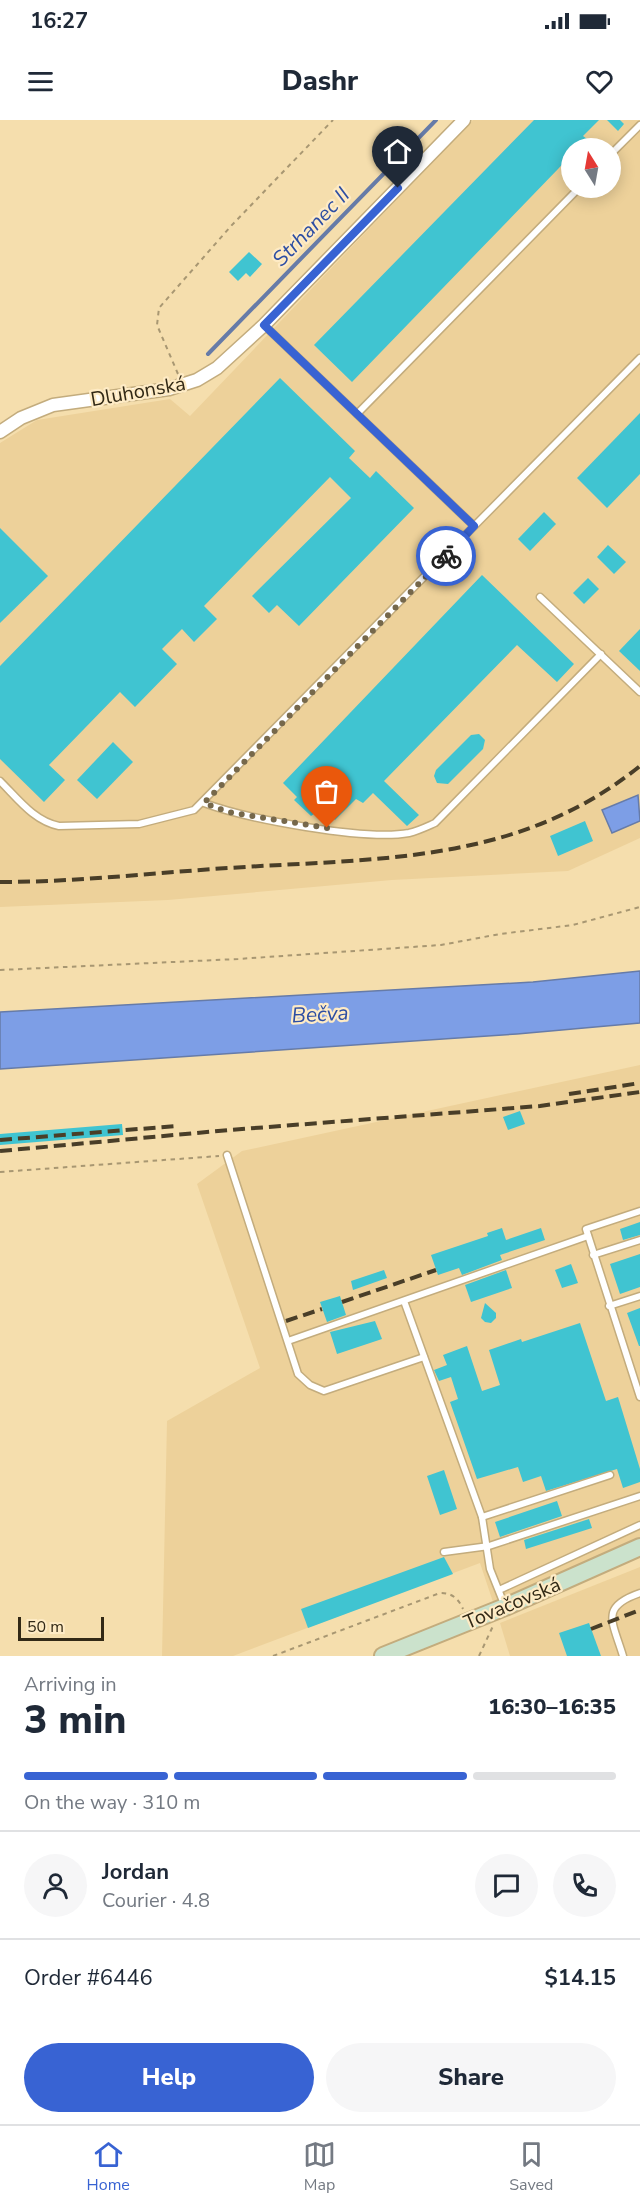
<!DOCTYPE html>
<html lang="en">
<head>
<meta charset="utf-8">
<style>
  :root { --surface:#fff; --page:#f6f6f7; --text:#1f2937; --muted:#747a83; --line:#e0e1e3; --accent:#3863d3 }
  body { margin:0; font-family:"Nunito Sans",sans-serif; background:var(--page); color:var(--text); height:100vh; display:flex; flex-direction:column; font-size:22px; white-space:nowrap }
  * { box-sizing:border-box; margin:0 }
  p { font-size:20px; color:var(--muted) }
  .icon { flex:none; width:33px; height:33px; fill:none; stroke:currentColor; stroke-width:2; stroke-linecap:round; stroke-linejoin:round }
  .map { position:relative; height:1536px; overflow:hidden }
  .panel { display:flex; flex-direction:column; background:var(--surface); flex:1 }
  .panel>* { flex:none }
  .needle { width:39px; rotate:349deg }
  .tools { position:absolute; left:561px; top:18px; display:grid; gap:12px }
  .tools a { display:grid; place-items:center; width:60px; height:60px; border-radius:50%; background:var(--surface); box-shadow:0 3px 15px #0003; font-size:30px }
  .scale { position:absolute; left:18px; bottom:15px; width:86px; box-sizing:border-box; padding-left:6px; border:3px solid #322916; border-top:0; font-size:16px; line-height:21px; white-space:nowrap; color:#322916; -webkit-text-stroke:4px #feebc5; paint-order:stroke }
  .pin { position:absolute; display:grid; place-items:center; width:51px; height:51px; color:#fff; margin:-62px -26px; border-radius:50% 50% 50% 0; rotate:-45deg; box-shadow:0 0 6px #0007 }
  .pin .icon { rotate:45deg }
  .courier { position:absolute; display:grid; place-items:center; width:60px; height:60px; margin:-30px; border:4px solid #3863d3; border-radius:50%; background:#fff; color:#222; box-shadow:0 2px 8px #0007 }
  .summary em { font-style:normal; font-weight:800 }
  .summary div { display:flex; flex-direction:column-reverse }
  .summary { display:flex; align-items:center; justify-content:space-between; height:102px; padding:0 24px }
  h1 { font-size:39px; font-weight:800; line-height:45px }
  .bar { display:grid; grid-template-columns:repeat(4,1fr); gap:9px 6px; align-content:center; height:72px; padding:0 24px }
  .bar i { height:8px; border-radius:4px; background:var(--line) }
  .bar .active { background:var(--accent) }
  .bar p { grid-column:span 4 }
  .line { display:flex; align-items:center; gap:15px; padding:0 24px; border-top:2px solid var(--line) }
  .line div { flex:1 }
  .round { display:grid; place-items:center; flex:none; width:63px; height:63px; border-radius:32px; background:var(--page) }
  .button { display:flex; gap:12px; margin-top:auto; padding:12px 24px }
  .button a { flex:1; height:69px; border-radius:36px; background:var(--accent); color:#fff; font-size:24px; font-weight:800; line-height:69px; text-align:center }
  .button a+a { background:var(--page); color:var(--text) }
  .status { display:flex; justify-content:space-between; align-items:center; height:42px; padding:0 30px; background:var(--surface); direction:ltr }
  .status svg { height:16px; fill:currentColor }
  header { display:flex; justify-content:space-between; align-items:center; height:78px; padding:0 24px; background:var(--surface); font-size:27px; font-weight:800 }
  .tabs { display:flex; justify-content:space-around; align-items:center; height:84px; border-top:2px solid var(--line); background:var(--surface); font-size:16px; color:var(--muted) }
  .tabs a { display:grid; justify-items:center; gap:3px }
  .tabs .active { color:var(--accent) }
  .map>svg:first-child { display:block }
  .built { fill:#edd19a; fill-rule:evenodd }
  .water { fill:#7d9ee6; stroke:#667ba8; stroke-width:1.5 }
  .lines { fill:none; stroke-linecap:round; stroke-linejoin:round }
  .stream { stroke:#667ba8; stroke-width:4 }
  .building { fill:#40c4d1 }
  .service-casing { stroke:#c3ac7d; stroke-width:9 }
  .minor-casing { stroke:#c3ac7d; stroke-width:15 }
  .secondary-casing { stroke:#c3ac7d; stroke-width:20 }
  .path { stroke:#a89772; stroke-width:2; stroke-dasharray:4.5 4.5; stroke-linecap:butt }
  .service { stroke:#fff; stroke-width:6 }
  .minor { stroke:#fff; stroke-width:12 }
  .secondary { stroke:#cbe2cc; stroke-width:16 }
  .rail { stroke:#493e28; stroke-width:4; stroke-dasharray:12 6; stroke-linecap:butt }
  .done { stroke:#76684b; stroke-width:6; stroke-dasharray:0 10.8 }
  .route { stroke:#3863d3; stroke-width:8 }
  .labels { text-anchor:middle; stroke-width:4.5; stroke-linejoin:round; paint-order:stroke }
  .street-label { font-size:20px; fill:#322916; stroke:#feebc5 }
  .water-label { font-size:21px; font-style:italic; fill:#2d4ea3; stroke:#feebc5 }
</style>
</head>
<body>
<div class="status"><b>16:27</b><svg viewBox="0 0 49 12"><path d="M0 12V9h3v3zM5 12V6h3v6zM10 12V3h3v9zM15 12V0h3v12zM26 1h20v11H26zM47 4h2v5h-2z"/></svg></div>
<header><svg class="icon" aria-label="menu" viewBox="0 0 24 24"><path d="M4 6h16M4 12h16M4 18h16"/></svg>Dashr<svg class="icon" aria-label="heart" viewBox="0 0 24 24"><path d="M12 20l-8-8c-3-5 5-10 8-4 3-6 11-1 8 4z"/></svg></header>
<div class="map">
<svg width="640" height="1536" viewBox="0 0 640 1536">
  <rect width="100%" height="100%" fill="#f5dead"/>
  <g class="built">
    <path d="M473,0H640V718L568,751L392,760L168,780L0,787V323L37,300L170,279L190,296ZM572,28H610V68H572Z"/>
    <polygon points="640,945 640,1418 493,1482 480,1443 233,1536 162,1536 167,1301 260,1248 197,1064 242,1031"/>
    <polygon points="640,1447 640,1536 510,1536 500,1503"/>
  </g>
  <g class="water">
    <polygon points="638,675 640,701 612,713 602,690"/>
    <polygon points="640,851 640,903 517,914 0,949 0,892 533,862"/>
  </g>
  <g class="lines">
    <polyline class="stream" points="208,234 436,0"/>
  </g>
  <g class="building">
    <polygon points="534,0 599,0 583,16 587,19 577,28 572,28 572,34 558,49 352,262 314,225"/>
    <polygon points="607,0 620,0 624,4 618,11"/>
    <polygon points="249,132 262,144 250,157 246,153 238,161 229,152"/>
    <polygon points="280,258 355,331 349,338 370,358 376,351 414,388 299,506 277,485 269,493 252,476 351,378 330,357 204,486 217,499 194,522 182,509 162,529 177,544 135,587 120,572 49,645 65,660 44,682 0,639 0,546"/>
    <polygon points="640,293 640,354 607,388 577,358"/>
    <polygon points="544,392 556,404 530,431 518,419"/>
    <polygon points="0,408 48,456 0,503"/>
    <polygon points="608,425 626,442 614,454 597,437"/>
    <polygon points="482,455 574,544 557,562 517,525 384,661 419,695 407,706 373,673 363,683 356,679 335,700 328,693 321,700 314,694 311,696 294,680 297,677 283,663"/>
    <polygon points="588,458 599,469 584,484 573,473"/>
    <polygon points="640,509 640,551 619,531"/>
    <polygon points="479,614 485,620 483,629 448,664 437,663 434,656 436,650 471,615"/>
    <polygon points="113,622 133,642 97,679 77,660"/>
    <polygon points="585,701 593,721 558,736 550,716"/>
    <polygon points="520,991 525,1004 508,1010 503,997"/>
    <polygon points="122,1004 123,1015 0,1025 0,1014"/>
    <polygon points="640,1102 640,1115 623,1120 620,1109"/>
    <polygon points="502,1108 506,1120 541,1108 545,1120 500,1135 502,1140 462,1155 459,1148 438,1155 431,1135 488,1116 487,1113"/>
    <polygon points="640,1134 640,1167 620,1174 610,1144"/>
    <polygon points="571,1144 578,1163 562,1168 555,1150"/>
    <polygon points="384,1150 387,1158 353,1170 351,1161"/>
    <polygon points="506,1150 512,1168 471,1182 465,1165"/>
    <polygon points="340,1176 346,1195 327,1202 320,1182"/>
    <polygon points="485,1183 496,1193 496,1198 491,1203 485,1202 481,1198"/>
    <polygon points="640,1188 640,1226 639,1226 627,1193"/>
    <polygon points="375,1201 382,1219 337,1234 330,1212"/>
    <polygon points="580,1203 606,1281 618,1277 640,1349 640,1362 623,1368 617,1349 546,1371 541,1356 523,1362 518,1347 477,1359 450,1282 458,1279 451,1257 439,1261 434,1250 447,1245 443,1235 467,1226 482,1271 500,1265 489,1230 521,1219 522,1222"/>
    <polygon points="444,1350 457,1389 440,1395 427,1356"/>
    <polygon points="557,1381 562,1396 500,1417 495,1402"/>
    <polygon points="589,1399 592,1408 526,1429 524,1420"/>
    <polygon points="444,1437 453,1454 308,1508 301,1489"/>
    <polygon points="589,1503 601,1536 567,1536 559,1513"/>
  </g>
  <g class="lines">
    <defs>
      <g id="service">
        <polyline points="610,35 640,5"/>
        <polyline points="264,205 474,406"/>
        <polyline points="357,294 579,68"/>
        <polyline points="540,477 640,572"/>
        <path d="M0,661C18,679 34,701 59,706L139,704L194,690L640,238"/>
        <path d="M204,683C247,699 365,721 409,713C418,711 426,707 435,703L601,534"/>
        <polyline points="227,1035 298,1254 310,1265 324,1271 424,1237"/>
        <polyline points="640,1091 586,1109 640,1277"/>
        <polyline points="593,1135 640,1120"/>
        <polyline points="404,1181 482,1397 490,1449 504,1484"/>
        <polyline points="609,1186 640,1176"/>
        <polyline points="288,1221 588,1116"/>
        <polyline points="482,1397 610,1355"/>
        <polyline points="444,1432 489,1426 640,1376"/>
        <polyline points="499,1470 640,1405"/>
        <path d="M623,1536C613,1502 599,1487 640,1473"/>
      </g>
      <polyline id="minor" points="0,312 21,298 53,285 169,269 197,260 217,248 264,205 464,0"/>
      <polyline id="secondary" points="383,1536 505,1487 640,1427"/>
    </defs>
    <use href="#service" class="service-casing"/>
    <use href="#minor" class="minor-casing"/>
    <use href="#secondary" class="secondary-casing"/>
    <g class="path">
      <polyline points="178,254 157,205 159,188 231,106 333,0"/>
      <polyline points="0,850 238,839 441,825 500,814 573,805 640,787"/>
      <polyline points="0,1052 219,1036"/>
      <path d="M273,1536L440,1473C452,1473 458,1478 463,1489"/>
      <polyline points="479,1536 493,1506"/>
    </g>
    <use href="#service" class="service"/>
    <use href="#minor" class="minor"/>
    <use href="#secondary" class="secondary"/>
    <g class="rail">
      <path d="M0,762C76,762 152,753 228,748C377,738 517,745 640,646"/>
      <polyline points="569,974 640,963"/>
      <polyline points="0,1020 177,1006"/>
      <polyline points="0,1031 229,1010 540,986 640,972"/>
      <polyline points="342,1182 436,1150"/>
      <polyline points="286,1201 322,1189"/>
      <polyline points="591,1509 640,1490"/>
    </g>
  </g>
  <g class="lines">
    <polyline class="done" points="327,708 228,692 204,683 446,436"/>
    <polyline class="route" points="398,68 264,205 474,406 446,436"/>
  </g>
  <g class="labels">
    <g class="street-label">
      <text transform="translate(138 271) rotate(-10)" y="7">Dluhonská</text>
      <text transform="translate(512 1483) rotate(-23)" y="7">Tovačovská</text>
    </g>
    <g class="water-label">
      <text transform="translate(311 107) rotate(-46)" y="7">Strhanec II</text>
      <text transform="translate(320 894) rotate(-3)" y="7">Bečva</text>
    </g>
  </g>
</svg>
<div class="tools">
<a><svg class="needle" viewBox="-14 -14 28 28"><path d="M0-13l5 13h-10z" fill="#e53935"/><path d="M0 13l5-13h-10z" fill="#747a83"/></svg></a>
</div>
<div class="scale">50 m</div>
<div class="pin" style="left:327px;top:708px;background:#ea580c"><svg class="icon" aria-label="bag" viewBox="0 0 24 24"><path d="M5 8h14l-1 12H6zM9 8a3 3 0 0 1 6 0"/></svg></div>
<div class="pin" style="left:398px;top:68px;background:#1f2937"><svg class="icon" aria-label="home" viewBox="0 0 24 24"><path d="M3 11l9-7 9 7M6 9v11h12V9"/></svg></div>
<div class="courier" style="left:446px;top:436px"><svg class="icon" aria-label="bike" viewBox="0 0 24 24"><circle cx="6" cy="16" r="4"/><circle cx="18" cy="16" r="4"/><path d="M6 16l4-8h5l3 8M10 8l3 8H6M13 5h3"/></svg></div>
</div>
<section class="panel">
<div class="summary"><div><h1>3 min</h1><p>Arriving in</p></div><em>16:30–16:35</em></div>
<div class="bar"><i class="active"></i><i class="active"></i><i class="active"></i><i></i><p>On the way · 310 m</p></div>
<div class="line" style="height:108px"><a class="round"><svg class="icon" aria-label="person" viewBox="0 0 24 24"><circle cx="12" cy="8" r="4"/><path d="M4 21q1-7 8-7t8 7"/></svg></a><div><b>Jordan</b><p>Courier · 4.8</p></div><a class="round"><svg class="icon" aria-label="chat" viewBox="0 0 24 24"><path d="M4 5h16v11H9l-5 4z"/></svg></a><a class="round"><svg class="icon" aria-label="phone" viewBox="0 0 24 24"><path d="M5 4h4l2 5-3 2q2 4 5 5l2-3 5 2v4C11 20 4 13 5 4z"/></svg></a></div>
<div class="line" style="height:78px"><div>Order #6446</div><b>$14.15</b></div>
<div class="button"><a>Help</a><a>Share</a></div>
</section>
<nav class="tabs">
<a class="active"><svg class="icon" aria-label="home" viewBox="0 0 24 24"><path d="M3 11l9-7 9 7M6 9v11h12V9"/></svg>Home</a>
<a><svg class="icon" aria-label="map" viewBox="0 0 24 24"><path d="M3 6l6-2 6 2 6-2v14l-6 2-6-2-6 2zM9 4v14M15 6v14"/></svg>Map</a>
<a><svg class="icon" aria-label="saved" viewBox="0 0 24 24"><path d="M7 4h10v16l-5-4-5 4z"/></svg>Saved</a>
</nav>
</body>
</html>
